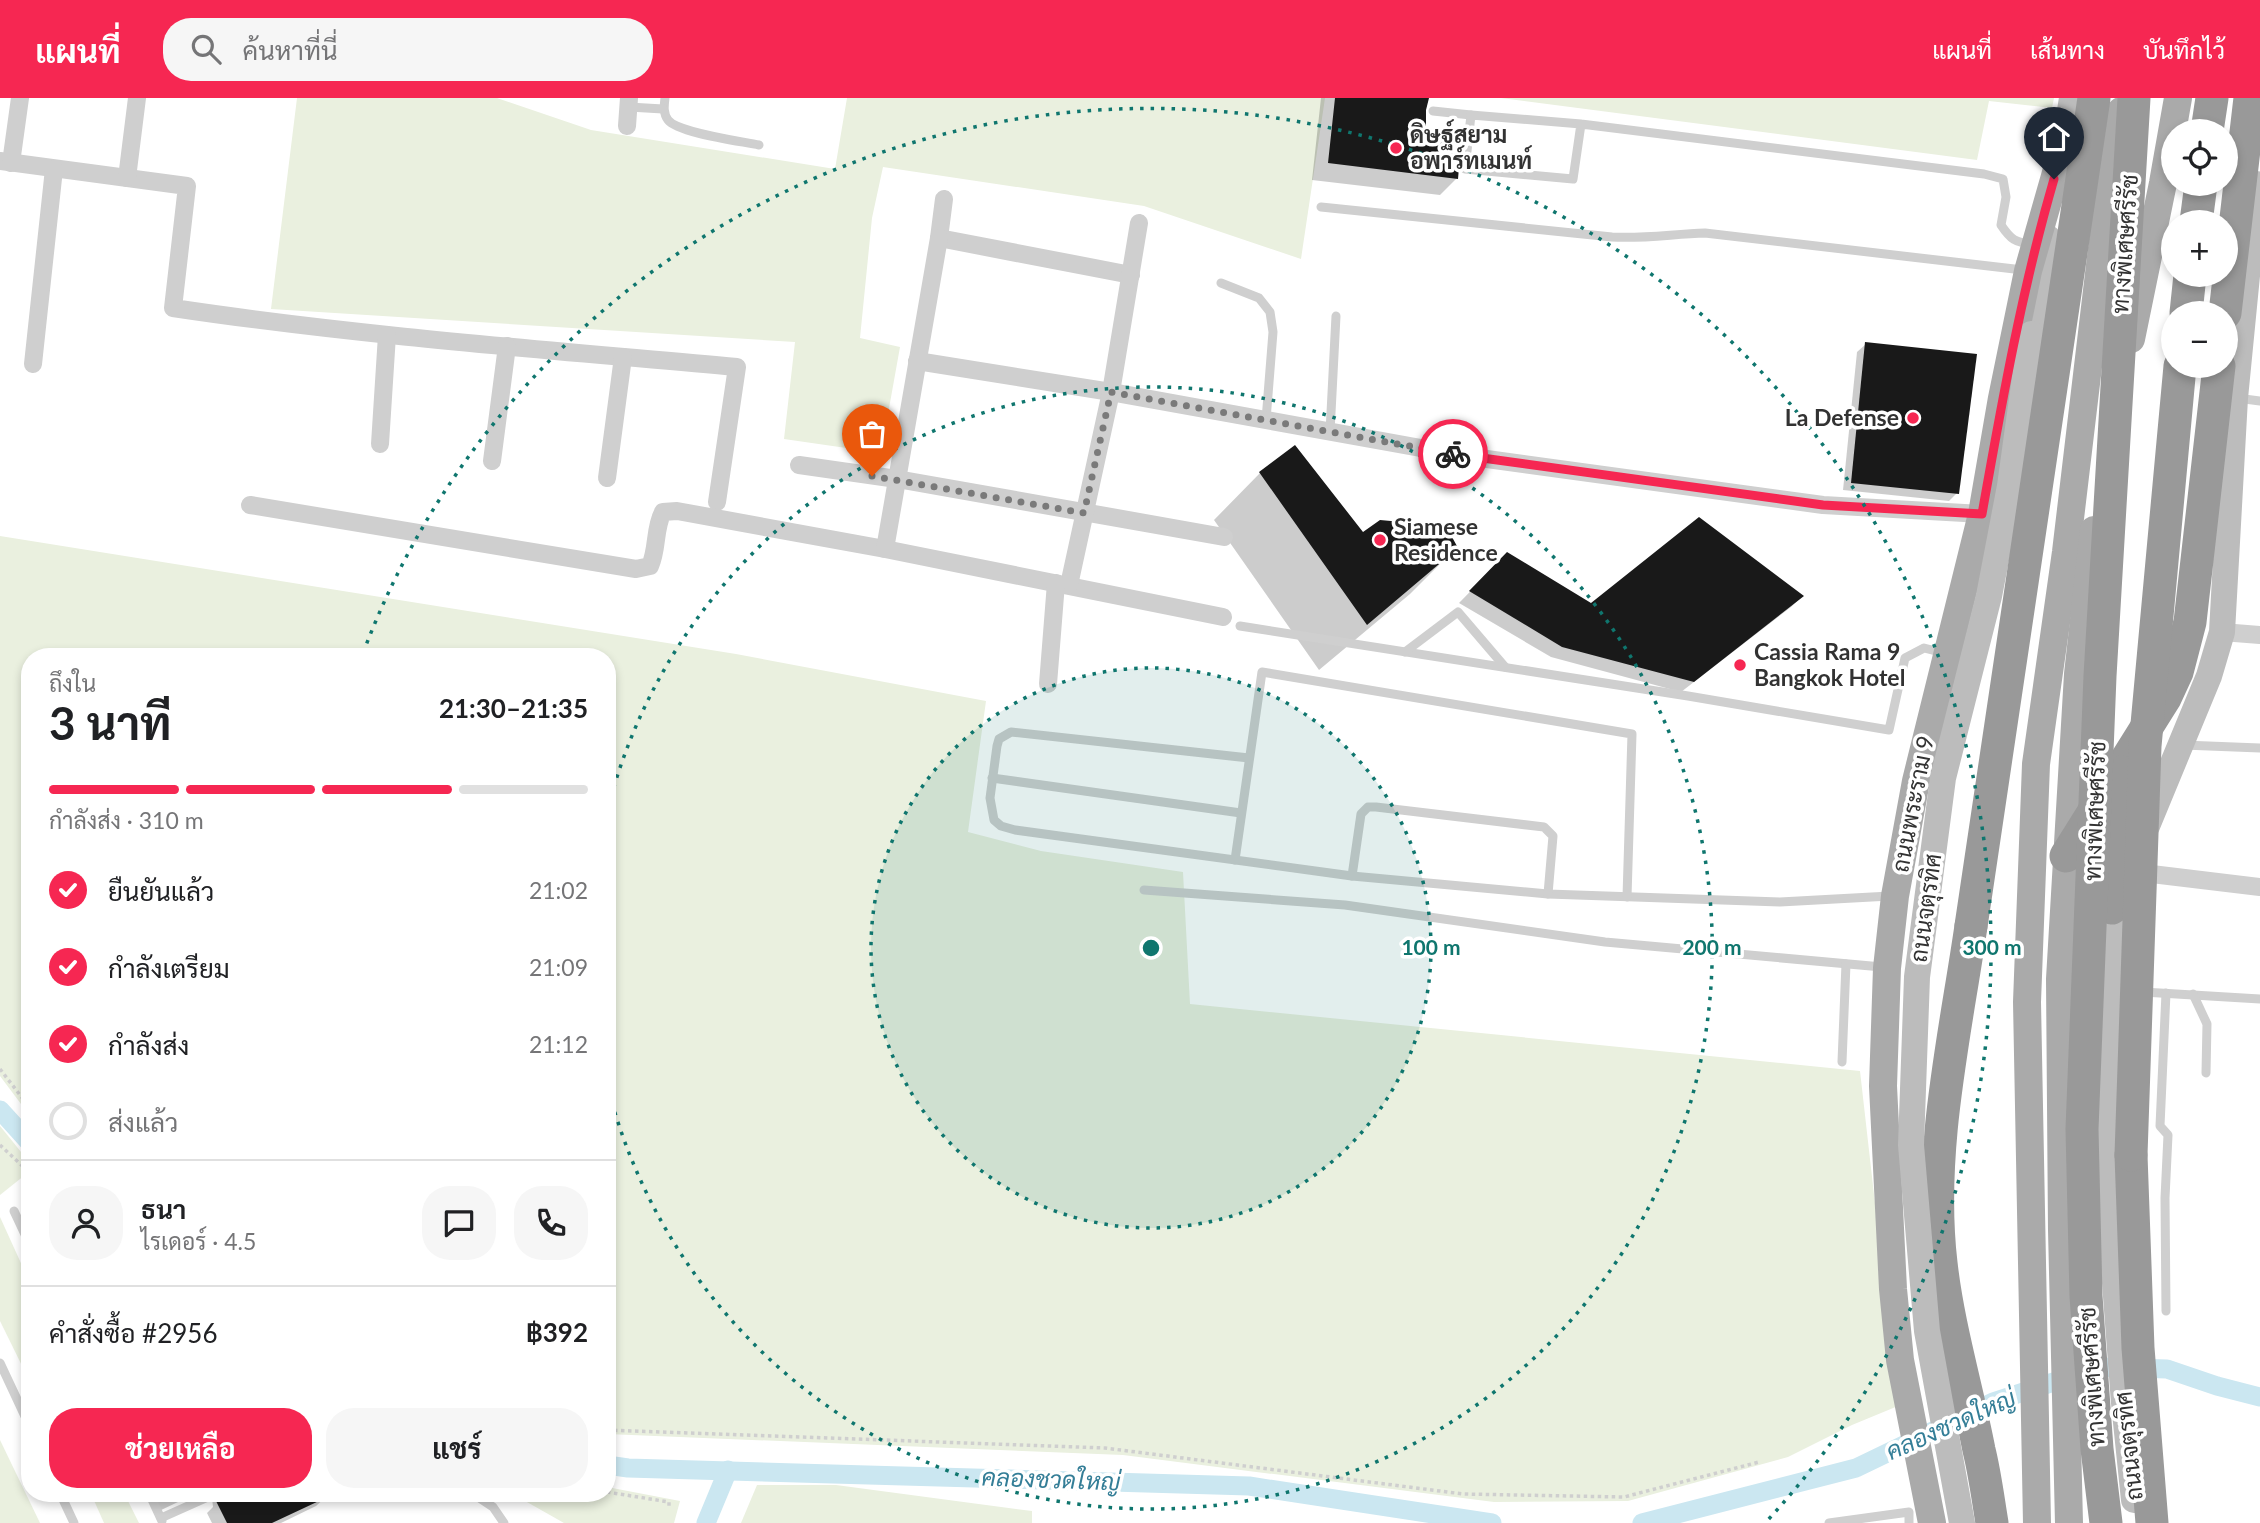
<!DOCTYPE html>
<html lang="th">
<head>
<meta charset="utf-8">
<style>
  :root { --surface:#fff; --page:#f6f6f6; --text:#202124; --muted:#757577; --line:#e0e0e0; --accent:#f62752 }
  body { margin:0; font-family:Lato,Sarabun,sans-serif; background:var(--page); color:var(--text); height:100vh; display:flex; flex-direction:column; font-size:26px; white-space:nowrap }
  * { box-sizing:border-box; margin:0 }
  p { font-size:23px; color:var(--muted) }
  .icon { flex:none; width:38px; height:38px; fill:none; stroke:currentColor; stroke-width:2; stroke-linecap:round; stroke-linejoin:round }
  .map { position:relative; flex:1; overflow:hidden }
  .details { position:absolute; left:21px; top:550px; width:595px; height:854px; display:flex; flex-direction:column; background:var(--surface); border-radius:28px; box-shadow:0 4px 10px #0003 }
  .details>* { flex:none }
  .tools { position:absolute; left:2161px; top:21px; display:grid; gap:14px }
  .tools a { display:grid; place-items:center; width:77px; height:77px; border-radius:50%; background:var(--surface); box-shadow:0 4px 10px #0003; font-size:35px }
  .pin { position:absolute; display:grid; place-items:center; width:60px; height:60px; color:#fff; margin:-72px -30px; border-radius:50% 50% 50% 0; rotate:-45deg; box-shadow:0 0 7px #0007 }
  .pin .icon { rotate:45deg }
  .courier { position:absolute; display:grid; place-items:center; width:70px; height:70px; margin:-35px; border:5px solid #f62752; border-radius:50%; background:#fff; color:#222; box-shadow:0 2px 9px #0007 }
  .overview em { font-style:normal; font-weight:700 }
  .overview div { display:flex; flex-direction:column-reverse }
  .overview { display:flex; align-items:center; justify-content:space-between; height:119px; padding:0 28px }
  h1 { font-size:46px; font-weight:700; line-height:52px }
  .bar { display:grid; grid-template-columns:repeat(4,1fr); gap:10px 7px; align-content:center; height:84px; padding:0 28px }
  .bar i { height:9px; border-radius:5px; background:var(--line) }
  .bar .current { background:var(--accent) }
  .bar p { grid-column:span 4 }
  .line { display:flex; align-items:center; gap:18px; padding:0 28px; border-top:2px solid var(--line) }
  .line div { flex:1 }
  .round { display:grid; place-items:center; flex:none; width:74px; height:74px; border-radius:28px; background:var(--page) }
  ol { padding:0 28px; list-style:none }
  li { display:flex; align-items:center; gap:21px; height:77px }
  li p { margin-inline-start:auto }
  li .icon { padding:7px; border-radius:50%; background:var(--accent); color:#fff; stroke-width:4 }
  li:last-child { color:var(--muted) }
  li i { width:38px; height:38px; border:4px solid var(--line); border-radius:50% }
  .button { display:flex; gap:14px; margin-top:auto; padding:14px 28px }
  .button a { flex:1; height:80px; border-radius:28px; background:var(--accent); color:#fff; font-size:28px; font-weight:700; line-height:80px; text-align:center }
  .button a+a { background:var(--page); color:var(--text) }
  header { display:flex; align-items:center; gap:42px; box-sizing:border-box; height:98px; padding:0 35px; background:var(--accent); color:#fff }
  header strong { font-size:33px }
  nav { display:flex; gap:38px; margin-inline-start:auto; font-size:24px }
  .search { width:490px; height:63px; background:var(--page); display:flex; align-items:center; gap:18px; box-sizing:border-box; padding:0 24px; border-radius:28px; color:var(--muted); font-size:26px }
  .map>svg:first-child { display:block }
  .green { fill:#eaf0df }
  .shadow { fill:#0003 }
  .lines { fill:none; stroke-linecap:round; stroke-linejoin:round }
  .canal { stroke:#cbe7f1; stroke-width:19 }
  .building { fill:#191919 }
  .path { stroke:#cfcfcf; stroke-width:3.5; stroke-dasharray:3.5 3.5; stroke-linecap:butt }
  .service { stroke:#cfcfcf; stroke-width:9 }
  .minor { stroke:#cfcfcf; stroke-width:18 }
  .secondary { stroke:#bcbcbc; stroke-width:26 }
  .primary { stroke:#aaa; stroke-width:28 }
  .motorway { stroke:#999; stroke-width:33 }
  .secondary-bridge { stroke:#bcbcbc; stroke-width:26 }
  .motorway-bridge { stroke:#999; stroke-width:33 }
  .done { stroke:#7a7a7a; stroke-width:7; stroke-dasharray:0 12.6 }
  .route { stroke:#f62752; stroke-width:9 }
  .ring { fill:none; stroke:#0f766e; stroke-width:3.5; stroke-dasharray:3.5 7 }
  .poi-dot { fill:#f62752; stroke:#fff; stroke-width:2.5 }
  .labels { text-anchor:middle; stroke-width:7; stroke-linejoin:round; paint-order:stroke }
  .poi-label { font-size:23px; font-weight:bold; fill:#323232; stroke:#fff; text-anchor:start }
  .street-label { font-size:23px; fill:#323232; stroke:#fff }
  .water-label { font-size:24px; font-style:italic; fill:#347e97; stroke:#fff }
  .centre { fill:#0f766e; stroke:#fff; stroke-width:3.5 }
  .ring-label { font-size:21px; text-anchor:middle; font-weight:bold; fill:#0f766e; stroke:#fff; stroke-width:7; stroke-linejoin:round; paint-order:stroke }
</style>
</head>
<body>
<header>
<strong>แผนที่</strong>
<div class="search"><svg class="icon" aria-label="search" viewBox="0 0 24 24"><circle cx="10" cy="10" r="6"/><path d="M15 15l6 6"/></svg>ค้นหาที่นี่</div>
<nav><a>แผนที่</a><a>เส้นทาง</a><a>บันทึกไว้</a></nav>
</header>
<div class="map">
<svg width="2260" height="1425" viewBox="0 0 2260 1425">
  <rect width="100%" height="100%" fill="#fff"/>
  <g class="green">
    <polygon points="297,0 497,0 591,32 835,71 847,0 1325,0 1301,161 1144,108 883,69 872,120 860,240 900,249 881,355 784,341 795,244 271,211"/>
    <polygon points="1501,0 2054,0 2052,10 1989,3 1977,62"/>
    <polygon points="0,438 736,556 986,603 968,734 1041,753 1183,774 1190,906 1860,973 1898,1308 1852,1327 1788,1359 1628,1403 1494,1404 1123,1357 607,1336 607,558 30,558 30,1018 0,978"/>
    <polygon points="0,1028 30,1065 30,1073 0,1097"/>
    <polygon points="0,1119 30,1185 30,1284 0,1223"/>
    <polygon points="0,1342 40,1425 0,1425"/>
    <polygon points="757,1387 836,1387 1032,1413 1032,1425 741,1425"/>
    <polygon points="607,1389 680,1403 674,1425 564,1425 511,1395 607,1395"/>
    <polygon points="98,1395 124,1395 139,1425 104,1425 92,1398"/>
  </g>
  <g class="shadow">
    <polygon points="1321,0 1427,0 1424,33 1457,80 1440,97 1312,82"/>
    <polygon points="1866,246 1957,395 1949,403 1843,392 1857,254"/>
    <polygon points="1260,375 1363,436 1456,450 1410,496 1319,572 1214,422"/>
    <polygon points="1507,456 1592,507 1802,498 1791,509 1681,594 1551,559 1459,505"/>
    <polygon points="150,1395 197,1395 159,1413"/>
    <polygon points="198,1395 325,1395 327,1398 316,1408 281,1425 212,1425 207,1415 213,1409 212,1400 200,1400"/>
  </g>
  <g class="lines">
    <g class="canal">
      <polyline points="0,1012 30,1045"/>
      <polyline points="607,1367 628,1370 1249,1388 1492,1425"/>
      <polyline points="706,1425 728,1372"/>
      <polyline points="1642,1425 1856,1370 1993,1304 2099,1269 2167,1271 2217,1288 2260,1299"/>
    </g>
  </g>
  <g class="building">
    <polygon points="1335,0 1429,0 1426,12 1426,31 1462,35 1458,81 1328,65"/>
    <polygon points="1865,244 1977,256 1959,396 1851,385"/>
    <polygon points="1295,347 1363,434 1380,422 1446,428 1458,450 1367,527 1259,374"/>
    <polygon points="1699,419 1804,498 1694,584 1562,549 1469,493 1507,454 1591,505"/>
    <polygon points="224,1395 336,1395 272,1425 227,1425 216,1403 222,1400"/>
  </g>
  <g class="lines">
    <g class="path">
      <polyline points="0,971 30,1010"/>
      <polyline points="0,1047 30,1075"/>
      <polyline points="607,1332 1105,1350 1463,1396 1624,1399 1759,1364"/>
      <polyline points="607,1394 669,1404 669,1410"/>
    </g>
    <g class="service">
      <path d="M665,0C664,8 663,15 668,22C678,35 740,43 759,47"/>
      <polyline points="629,9 663,11"/>
      <polyline points="1433,13 1471,17"/>
      <path d="M1581,26L1573,81L1465,71L1471,17L1581,26L1984,76L2003,81L2006,99L2001,127C2011,142 2015,144 2033,147"/>
      <path d="M1321,109L1612,139C1643,141 1673,136 1705,135L2023,172"/>
      <polyline points="1221,185 1259,200 1270,214 1273,234 1266,322"/>
      <polyline points="2237,300 2260,303"/>
      <polyline points="1330,334 1336,218"/>
      <polyline points="1240,528 1688,598 1889,632 1905,560 1924,550 1944,555"/>
      <polyline points="1405,554 1458,514 1505,569"/>
      <polyline points="2183,647 2260,650"/>
      <polyline points="1249,660 1011,634 999,641 997,648 990,700 994,722 1001,728 1015,732 1352,778 1548,796 1780,804 1890,798"/>
      <polyline points="992,680 1241,715"/>
      <polyline points="1235,762 1262,574 1632,636 1627,799"/>
      <polyline points="1352,778 1361,716 1368,709 1376,709 1544,729 1553,738 1548,796"/>
      <polyline points="1144,792 1345,807 1605,844 1882,869"/>
      <polyline points="2143,894 2260,901"/>
      <polyline points="2193,896 2207,926 2206,975"/>
      <polyline points="1842,964 1846,866"/>
      <polyline points="14,1113 30,1147"/>
      <polyline points="2166,1213 2165,1100 2168,1037 2160,1028 2166,895"/>
      <polyline points="0,1265 30,1329"/>
      <polyline points="60,1395 74,1425"/>
      <polyline points="149,1395 162,1423"/>
      <polyline points="472,1395 493,1409 504,1425"/>
      <polyline points="161,1420 217,1395"/>
      <polyline points="1829,1425 1909,1414 1909,1425"/>
    </g>
    <g class="minor">
      <polyline points="627,28 629,0"/>
      <path d="M0,63L187,88L173,210C360,238 549,252 737,269L717,404"/>
      <polyline points="11,65 20,0"/>
      <polyline points="127,80 137,0"/>
      <polyline points="944,101 939,140 1131,177"/>
      <polyline points="917,263 1111,294 1465,358 1823,407 1982,416"/>
      <polyline points="33,266 54,71"/>
      <polyline points="380,346 387,237"/>
      <polyline points="492,363 507,248"/>
      <polyline points="799,367 897,381 1224,439"/>
      <polyline points="607,380 623,259"/>
      <path d="M250,407L636,471L650,468C658,450 654,431 663,414L677,413L885,451L1223,519"/>
      <polyline points="885,451 939,140"/>
      <polyline points="1069,487 1111,294 1139,125"/>
      <polyline points="2222,534 2260,537"/>
      <polyline points="1048,586 1056,485"/>
      <polyline points="2135,774 2260,789"/>
    </g>
    <g class="secondary">
      <polyline points="2063,57 2072,0"/>
      <polyline points="2031,236 2048,140"/>
      <polyline points="2147,728 2209,578 2222,534 2235,300 2256,86"/>
      <polyline points="2119,793 2112,810 2109,1105 2124,1305 2134,1402"/>
    </g>
    <g class="primary">
      <polyline points="2131,241 2163,85 2178,0"/>
      <polyline points="1932,1425 1900,1262 1893,1191 1883,988 1887,870 1895,798 1916,683 1982,416 2002,300 2028,173 2067,36"/>
      <polyline points="2037,1425 2027,904 2036,666 2066,454 2115,41 2121,13"/>
      <polyline points="2069,1425 2062,1132 2060,881 2078,576 2094,432"/>
    </g>
    <g class="motorway">
      <polyline points="2207,33 2212,0"/>
      <polyline points="2196,124 2201,86"/>
      <polyline points="2186,215 2190,177"/>
      <polyline points="2225,215 2250,0"/>
      <polyline points="2066,758 2165,600 2177,574 2190,524 2219,268"/>
      <polyline points="2112,810 2122,674"/>
      <path d="M1971,828C1955,938 1928,1053 1941,1165C1948,1228 1967,1290 1979,1352C1985,1376 1988,1401 1992,1425"/>
      <polyline points="2131,1057 2138,1250 2152,1425"/>
    </g>
    <polyline class="secondary-bridge" points="1962,1425 1927,1233 1911,1047 1917,879 1943,680 1989,498 2010,388 2031,236"/>
    <g class="motorway-bridge">
      <polyline points="1971,828 2094,0"/>
      <polyline points="2131,1057 2145,648 2180,268"/>
      <polyline points="2106,1425 2097,1351 2086,1198 2082,1031 2100,578 2134,0"/>
    </g>
  </g>
  <g class="lines">
    <polyline class="done" points="872,378 1084,415 1111,294 1453,356"/>
    <path class="route" d="M1453,356L1823,407L1982,416C2002,303 2022,191 2054,81"/>
  </g>
  <circle cx="1151" cy="850" r="280" fill="#0f766e" fill-opacity=".12"/>
  <g class="ring">
    <circle cx="1151" cy="850" r="280"/>
    <path d="M608 710A561 561 0 1 1 608 990"/>
    <path d="M363 555A841 841 0 1 1 1766 1424"/>
  </g>
  <g class="poi-dot">
    <circle cx="1396" cy="50" r="7"/>
    <circle cx="1913" cy="320" r="7"/>
    <circle cx="1380" cy="442" r="7"/>
    <circle cx="1740" cy="567" r="7"/>
  </g>
  <g class="labels">
    <g class="poi-label">
      <text x="1410" y="45">ดิษฐ์สยาม<tspan x="1410" dy="26">อพาร์ทเมนท์</tspan></text>
      <text x="1899" y="328" text-anchor="end">La Defense</text>
      <text x="1394" y="437">Siamese<tspan x="1394" dy="26">Residence</tspan></text>
      <text x="1754" y="562">Cassia Rama 9<tspan x="1754" dy="26">Bangkok Hotel</tspan></text>
    </g>
    <g class="street-label">
      <text transform="translate(2125 146) rotate(-86)" y="8">ทางพิเศษศรีรัช</text>
      <text transform="translate(1913 706) rotate(-79)" y="8">ถนนพระราม 9</text>
      <text transform="translate(2095 713) rotate(-88)" y="8">ทางพิเศษศรีรัช</text>
      <text transform="translate(1926 810) rotate(-82)" y="8">ถนนจตุรทิศ</text>
      <text transform="translate(2092 1279) rotate(-94)" y="8">ทางพิเศษศรีรัช</text>
      <text transform="translate(2129 1348) rotate(-96)" y="8">ถนนจตุรทิศ</text>
    </g>
    <g class="water-label">
      <text transform="translate(1951 1327) rotate(-24)" y="8">คลองชวดใหญ่</text>
      <text transform="translate(1051 1382) rotate(2)" y="8">คลองชวดใหญ่</text>
    </g>
  </g>
  <circle cx="1151" cy="850" r="10" class="centre"/>
  <g class="ring-label">
    <text x="1431" y="857">100 m</text>
    <text x="1712" y="857">200 m</text>
    <text x="1992" y="857">300 m</text>
  </g>
</svg>
<div class="tools">
<a><svg class="icon" aria-label="locate" viewBox="0 0 24 24"><circle cx="12" cy="12" r="6"/><path d="M12 2v4M12 18v4M2 12h4M18 12h4"/></svg></a>
<a>+</a>
<a>−</a>
</div>
<div class="pin" style="left:872px;top:378px;background:#ea580c"><svg class="icon" aria-label="bag" viewBox="0 0 24 24"><path d="M5 8h14l-1 12H6zM9 8a3 3 0 0 1 6 0"/></svg></div>
<div class="pin" style="left:2054px;top:81px;background:#1f2937"><svg class="icon" aria-label="home" viewBox="0 0 24 24"><path d="M3 11l9-7 9 7M6 9v11h12V9"/></svg></div>
<div class="courier" style="left:1453px;top:356px"><svg class="icon" aria-label="bike" viewBox="0 0 24 24"><circle cx="6" cy="16" r="4"/><circle cx="18" cy="16" r="4"/><path d="M6 16l4-8h5l3 8M10 8l3 8H6M13 5h3"/></svg></div>
<section class="details">
<div class="overview"><div><h1>3 นาที</h1><p>ถึงใน</p></div><em>21:30–21:35</em></div>
<div class="bar"><i class="current"></i><i class="current"></i><i class="current"></i><i></i><p>กำลังส่ง · 310 m</p></div>
<ol>
<li><svg class="icon" aria-label="check" viewBox="0 0 24 24"><path d="M5 12l5 5 9-10"/></svg>ยืนยันแล้ว<p>21:02</p></li>
<li><svg class="icon" aria-label="check" viewBox="0 0 24 24"><path d="M5 12l5 5 9-10"/></svg>กำลังเตรียม<p>21:09</p></li>
<li><svg class="icon" aria-label="check" viewBox="0 0 24 24"><path d="M5 12l5 5 9-10"/></svg>กำลังส่ง<p>21:12</p></li>
<li><i></i>ส่งแล้ว</li>
</ol>
<div class="line" style="height:126px"><a class="round"><svg class="icon" aria-label="person" viewBox="0 0 24 24"><circle cx="12" cy="8" r="4"/><path d="M4 21q1-7 8-7t8 7"/></svg></a><div><b>ธนา</b><p>ไรเดอร์ · 4.5</p></div><a class="round"><svg class="icon" aria-label="chat" viewBox="0 0 24 24"><path d="M4 5h16v11H9l-5 4z"/></svg></a><a class="round"><svg class="icon" aria-label="phone" viewBox="0 0 24 24"><path d="M5 4h4l2 5-3 2q2 4 5 5l2-3 5 2v4C11 20 4 13 5 4z"/></svg></a></div>
<div class="line" style="height:91px"><div>คำสั่งซื้อ #2956</div><b>฿392</b></div>
<div class="button"><a>ช่วยเหลือ</a><a>แชร์</a></div>
</section>
</div>
</body>
</html>
